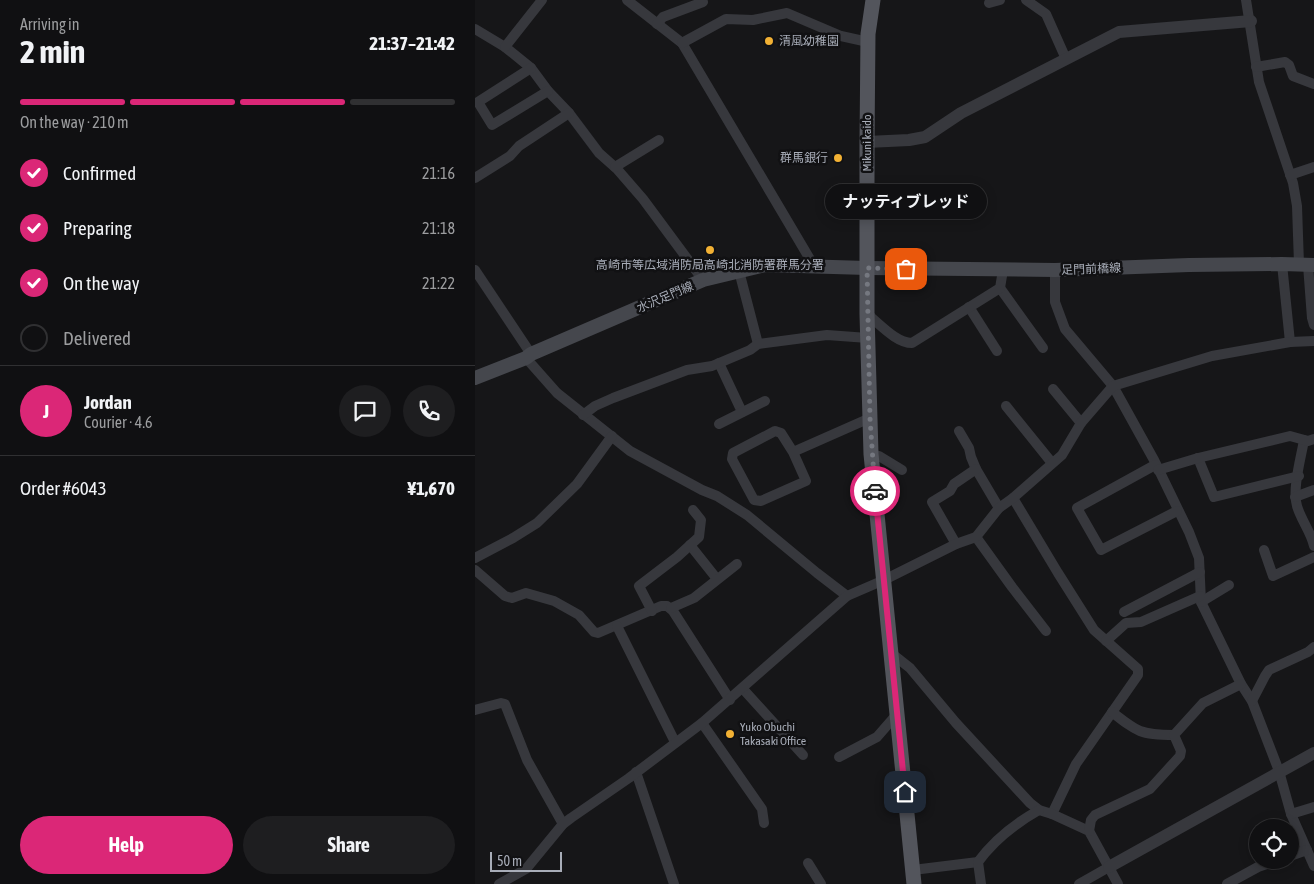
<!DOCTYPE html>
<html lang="en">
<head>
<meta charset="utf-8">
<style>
  :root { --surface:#101012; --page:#1e1e20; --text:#f1f3f6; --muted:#9c9d9f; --line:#303032; --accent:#db2777 }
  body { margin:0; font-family:"Asap Condensed","Noto Sans JP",sans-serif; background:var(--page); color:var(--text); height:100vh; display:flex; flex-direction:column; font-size:19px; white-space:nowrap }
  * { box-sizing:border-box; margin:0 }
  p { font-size:16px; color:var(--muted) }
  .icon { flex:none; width:28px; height:28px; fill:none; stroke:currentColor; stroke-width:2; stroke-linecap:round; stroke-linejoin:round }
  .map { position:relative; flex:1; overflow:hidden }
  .details { display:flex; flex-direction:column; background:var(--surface); width:475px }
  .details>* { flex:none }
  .buttons { position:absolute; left:774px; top:819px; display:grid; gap:10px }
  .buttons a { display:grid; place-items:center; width:50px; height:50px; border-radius:50%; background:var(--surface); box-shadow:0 2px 12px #0003,0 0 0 1px var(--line); font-size:25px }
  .scale { position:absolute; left:15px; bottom:12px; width:72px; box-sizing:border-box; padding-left:5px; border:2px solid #a8adb8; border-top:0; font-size:14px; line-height:18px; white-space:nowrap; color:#a8adb8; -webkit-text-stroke:4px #111113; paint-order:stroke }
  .pin { position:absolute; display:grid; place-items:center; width:42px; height:42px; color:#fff; margin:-21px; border-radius:10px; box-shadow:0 2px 8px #0006 }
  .courier { position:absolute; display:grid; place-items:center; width:50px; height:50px; margin:-25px; border:4px solid #db2777; border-radius:50%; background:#fff; color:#222; box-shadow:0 1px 6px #0007 }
  .bubble { position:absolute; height:35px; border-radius:18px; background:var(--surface); box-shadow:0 2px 12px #0003,0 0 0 1px var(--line); font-size:16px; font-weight:700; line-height:35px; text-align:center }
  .summary em { font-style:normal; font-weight:700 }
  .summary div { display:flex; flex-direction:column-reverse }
  .summary { display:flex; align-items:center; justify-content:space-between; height:85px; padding:0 20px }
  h1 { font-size:32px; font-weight:700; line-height:38px }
  .bar { display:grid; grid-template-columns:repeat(4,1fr); gap:8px 5px; align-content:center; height:60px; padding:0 20px }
  .bar i { height:6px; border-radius:4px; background:var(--line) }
  .bar .selected { background:var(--accent) }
  .bar p { grid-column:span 4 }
  .line { display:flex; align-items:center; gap:12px; padding:0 20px; border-top:1px solid var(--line) }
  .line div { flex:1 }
  .round { display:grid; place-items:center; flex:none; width:52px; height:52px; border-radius:26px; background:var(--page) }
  ol { padding:0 20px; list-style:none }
  li { display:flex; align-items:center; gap:15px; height:55px }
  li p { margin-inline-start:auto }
  li .icon { padding:5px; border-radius:50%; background:var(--accent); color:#fff; stroke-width:4 }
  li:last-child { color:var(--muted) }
  li i { width:28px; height:28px; border:2px solid var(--line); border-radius:50% }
  .action { display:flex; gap:10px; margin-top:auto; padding:10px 20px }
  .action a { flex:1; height:58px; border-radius:30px; background:var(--accent); color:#fff; font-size:20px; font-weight:700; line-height:58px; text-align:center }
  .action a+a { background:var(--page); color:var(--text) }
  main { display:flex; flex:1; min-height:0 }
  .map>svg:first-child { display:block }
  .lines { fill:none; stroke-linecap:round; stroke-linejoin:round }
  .minor { stroke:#37383d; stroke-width:10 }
  .tertiary { stroke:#37383d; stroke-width:12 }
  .secondary { stroke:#45474d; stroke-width:14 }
  .primary { stroke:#53555c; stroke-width:15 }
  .done { stroke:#757880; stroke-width:5; stroke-dasharray:0 9 }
  .route { stroke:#db2777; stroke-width:6 }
  .poi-dot { fill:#f2b134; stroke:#111113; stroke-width:2 }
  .labels { text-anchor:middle; stroke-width:5; stroke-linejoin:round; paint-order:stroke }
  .poi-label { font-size:12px; fill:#a8adb8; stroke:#111113; text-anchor:start }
  .street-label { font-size:12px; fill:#a8adb8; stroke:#111113 }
</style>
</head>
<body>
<main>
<section class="details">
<div class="summary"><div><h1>2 min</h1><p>Arriving in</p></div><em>21:37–21:42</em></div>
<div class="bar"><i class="selected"></i><i class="selected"></i><i class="selected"></i><i></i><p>On the way · 210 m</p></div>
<ol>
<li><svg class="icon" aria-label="check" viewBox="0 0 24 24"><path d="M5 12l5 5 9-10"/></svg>Confirmed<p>21:16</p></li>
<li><svg class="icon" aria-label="check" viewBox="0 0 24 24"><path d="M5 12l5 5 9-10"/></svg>Preparing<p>21:18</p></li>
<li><svg class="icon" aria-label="check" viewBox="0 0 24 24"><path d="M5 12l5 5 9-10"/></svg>On the way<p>21:22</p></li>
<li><i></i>Delivered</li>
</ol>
<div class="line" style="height:90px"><b class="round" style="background:var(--accent);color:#fff">J</b><div><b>Jordan</b><p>Courier · 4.6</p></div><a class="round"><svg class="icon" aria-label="chat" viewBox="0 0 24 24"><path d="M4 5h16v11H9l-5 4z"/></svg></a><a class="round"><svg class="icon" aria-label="phone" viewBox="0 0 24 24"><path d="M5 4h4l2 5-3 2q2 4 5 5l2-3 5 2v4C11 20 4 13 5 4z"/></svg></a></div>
<div class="line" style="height:65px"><div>Order #6043</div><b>¥1,670</b></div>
<div class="action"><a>Help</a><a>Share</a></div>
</section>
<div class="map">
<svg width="839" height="884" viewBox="0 0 839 884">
  <rect width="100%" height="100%" fill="#161618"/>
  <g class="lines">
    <g class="minor">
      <polyline points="152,0 207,43 339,266"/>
      <polyline points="551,0 571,14 591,59"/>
      <polyline points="771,0 784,82 818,183 822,206 824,264"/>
      <polyline points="514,3 525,0"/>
      <polyline points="182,24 188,17 228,2"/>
      <polyline points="0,29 30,47 56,68 73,91 94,113 124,153 142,169 168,199 228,280"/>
      <polyline points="207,43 251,19 278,20 312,13 366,36 393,42"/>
      <polyline points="30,47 67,0"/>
      <polyline points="781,67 810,62 814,65 818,76 839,84"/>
      <polyline points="56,68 3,102 17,125 73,91"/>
      <polyline points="140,167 184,140"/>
      <polyline points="815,175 839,167"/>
      <polyline points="0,178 35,156 44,146 94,113"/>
      <polyline points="807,264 815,342"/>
      <polyline points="833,265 837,318 839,325"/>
      <polyline points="0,270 56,354"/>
      <polyline points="580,270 580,302 590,329 638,386 679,460 714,532 724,558 726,602 766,684 777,701 804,771 816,814 839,866"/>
      <polyline points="264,271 283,344"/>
      <polyline points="525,288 568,348"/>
      <polyline points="494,307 522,351"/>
      <path d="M392,314C405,324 421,343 437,343L525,288L528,270"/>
      <polyline points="51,358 82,393 155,451 227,490 242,496 272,515 342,573 372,596"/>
      <polyline points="244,363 267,412"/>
      <polyline points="578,389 606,423"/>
      <polyline points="531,406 577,463"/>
      <polyline points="108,415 120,406 138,398 212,370 237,366 275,350 283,344 352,335 393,338"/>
      <polyline points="244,424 290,401"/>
      <polyline points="484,431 494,448 496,457 501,469 524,508"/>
      <path d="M829,440C826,458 817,489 822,506C826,520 836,532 839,546"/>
      <polyline points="318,452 306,433 300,431 258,453 257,459 279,500 286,501 331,481 318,452 395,418"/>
      <polyline points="396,454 404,456 427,470"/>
      <polyline points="723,458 739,497 824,476"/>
      <polyline points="680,465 602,508 626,550 702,511"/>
      <polyline points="683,470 723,458 815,436 833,441 839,439"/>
      <polyline points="820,497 839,490"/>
      <polyline points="538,498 583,573 619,630 663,669 663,675 601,764 577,814"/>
      <polyline points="501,537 537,587 571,631"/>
      <polyline points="481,544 457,502 475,491 479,484 501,469"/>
      <polyline points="215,545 242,579"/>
      <polyline points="789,550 798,576 839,557"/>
      <polyline points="0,558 38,538 62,523 102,484 137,436"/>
      <polyline points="0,570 30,596 37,598 51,593 79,601 104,615 119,632 123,633 186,606 192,606 198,611 255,700"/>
      <polyline points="726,602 754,585"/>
      <polyline points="196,608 219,598 262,564"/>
      <polyline points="177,611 164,586 202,557 224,537 226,520 218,510"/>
      <polyline points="649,612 725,572"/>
      <polyline points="142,626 200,742"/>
      <polyline points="631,641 651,623 666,622 725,596"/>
      <polyline points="416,653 435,668 481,723 555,803 564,810 577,814 614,831 643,884"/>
      <polyline points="268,689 328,755"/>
      <polyline points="777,701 790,676 794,670 833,652 839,647"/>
      <polyline points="0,710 26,703 30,704 52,760 88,824"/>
      <path d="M637,712C662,732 666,735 699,735"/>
      <polyline points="227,723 287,809 289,823"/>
      <polyline points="364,757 402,737 422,714"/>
      <polyline points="161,772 199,884"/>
      <polyline points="816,814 839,807"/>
      <polyline points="614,831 616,820 620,815 675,789 705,756 706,751 699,735 728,703 766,684"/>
      <polyline points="815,856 832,850"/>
      <polyline points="333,863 346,884"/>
      <polyline points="438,870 503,862"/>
      <polyline points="24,884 51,869 88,824 96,818 154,778 227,723 372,596 409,580 481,544 501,537 524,508 538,498 587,455 606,423 638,386 737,356 815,342 839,341"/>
      <path d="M506,884L503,862C519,840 541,823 564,810"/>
      <polyline points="604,884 634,867"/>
      <polyline points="752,884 783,867 803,860"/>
    </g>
    <g class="tertiary">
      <polyline points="392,142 434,140 450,137 486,113 644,32 776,21"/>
      <polyline points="634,867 839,753"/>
    </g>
    <polyline class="secondary" points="0,378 51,358 56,354 228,280 290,265 392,268 580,270 714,265 807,264 839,265"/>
    <polyline class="primary" points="398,0 393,34 392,142 392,314 396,454 439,884"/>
  </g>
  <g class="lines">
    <polyline class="done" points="400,491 395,418 392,268 431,269"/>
    <polyline class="route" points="400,491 430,792"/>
  </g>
  <g class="poi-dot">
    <circle cx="294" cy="41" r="5"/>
    <circle cx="363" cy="158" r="5"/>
    <circle cx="235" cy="250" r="5"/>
    <circle cx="255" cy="734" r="5"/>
  </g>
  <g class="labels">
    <g class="poi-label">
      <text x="304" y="45">清風幼稚園</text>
      <text x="353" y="162" text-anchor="end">群馬銀行</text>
      <text x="235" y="269" text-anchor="middle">高崎市等広域消防局高崎北消防署群馬分署</text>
      <text x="265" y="731">Yuko Obuchi<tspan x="265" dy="14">Takasaki Office</tspan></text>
    </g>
    <g class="street-label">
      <text transform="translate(392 143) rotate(-90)" y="4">Mikuni kaido</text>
      <text transform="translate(616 269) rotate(-2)" y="4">足門前橋線</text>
      <text transform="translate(190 297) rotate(-23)" y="4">水沢足門線</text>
    </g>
  </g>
</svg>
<div class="buttons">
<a><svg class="icon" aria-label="locate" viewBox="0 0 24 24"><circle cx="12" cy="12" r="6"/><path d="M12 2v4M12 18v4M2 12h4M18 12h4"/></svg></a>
</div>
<div class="scale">50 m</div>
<div class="pin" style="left:431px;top:269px;background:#ea580c"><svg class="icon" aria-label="bag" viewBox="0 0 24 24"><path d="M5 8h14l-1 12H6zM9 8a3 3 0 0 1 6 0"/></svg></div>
<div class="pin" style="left:430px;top:792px;background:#1f2937"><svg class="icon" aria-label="home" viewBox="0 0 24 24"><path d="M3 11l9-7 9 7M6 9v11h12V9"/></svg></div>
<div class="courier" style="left:400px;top:491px"><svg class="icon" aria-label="car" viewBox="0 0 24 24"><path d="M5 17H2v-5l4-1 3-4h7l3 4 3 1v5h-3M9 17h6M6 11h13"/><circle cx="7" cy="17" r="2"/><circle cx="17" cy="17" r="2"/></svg></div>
<div class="bubble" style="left:350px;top:184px;width:162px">ナッティブレッド</div>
</div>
</main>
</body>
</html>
